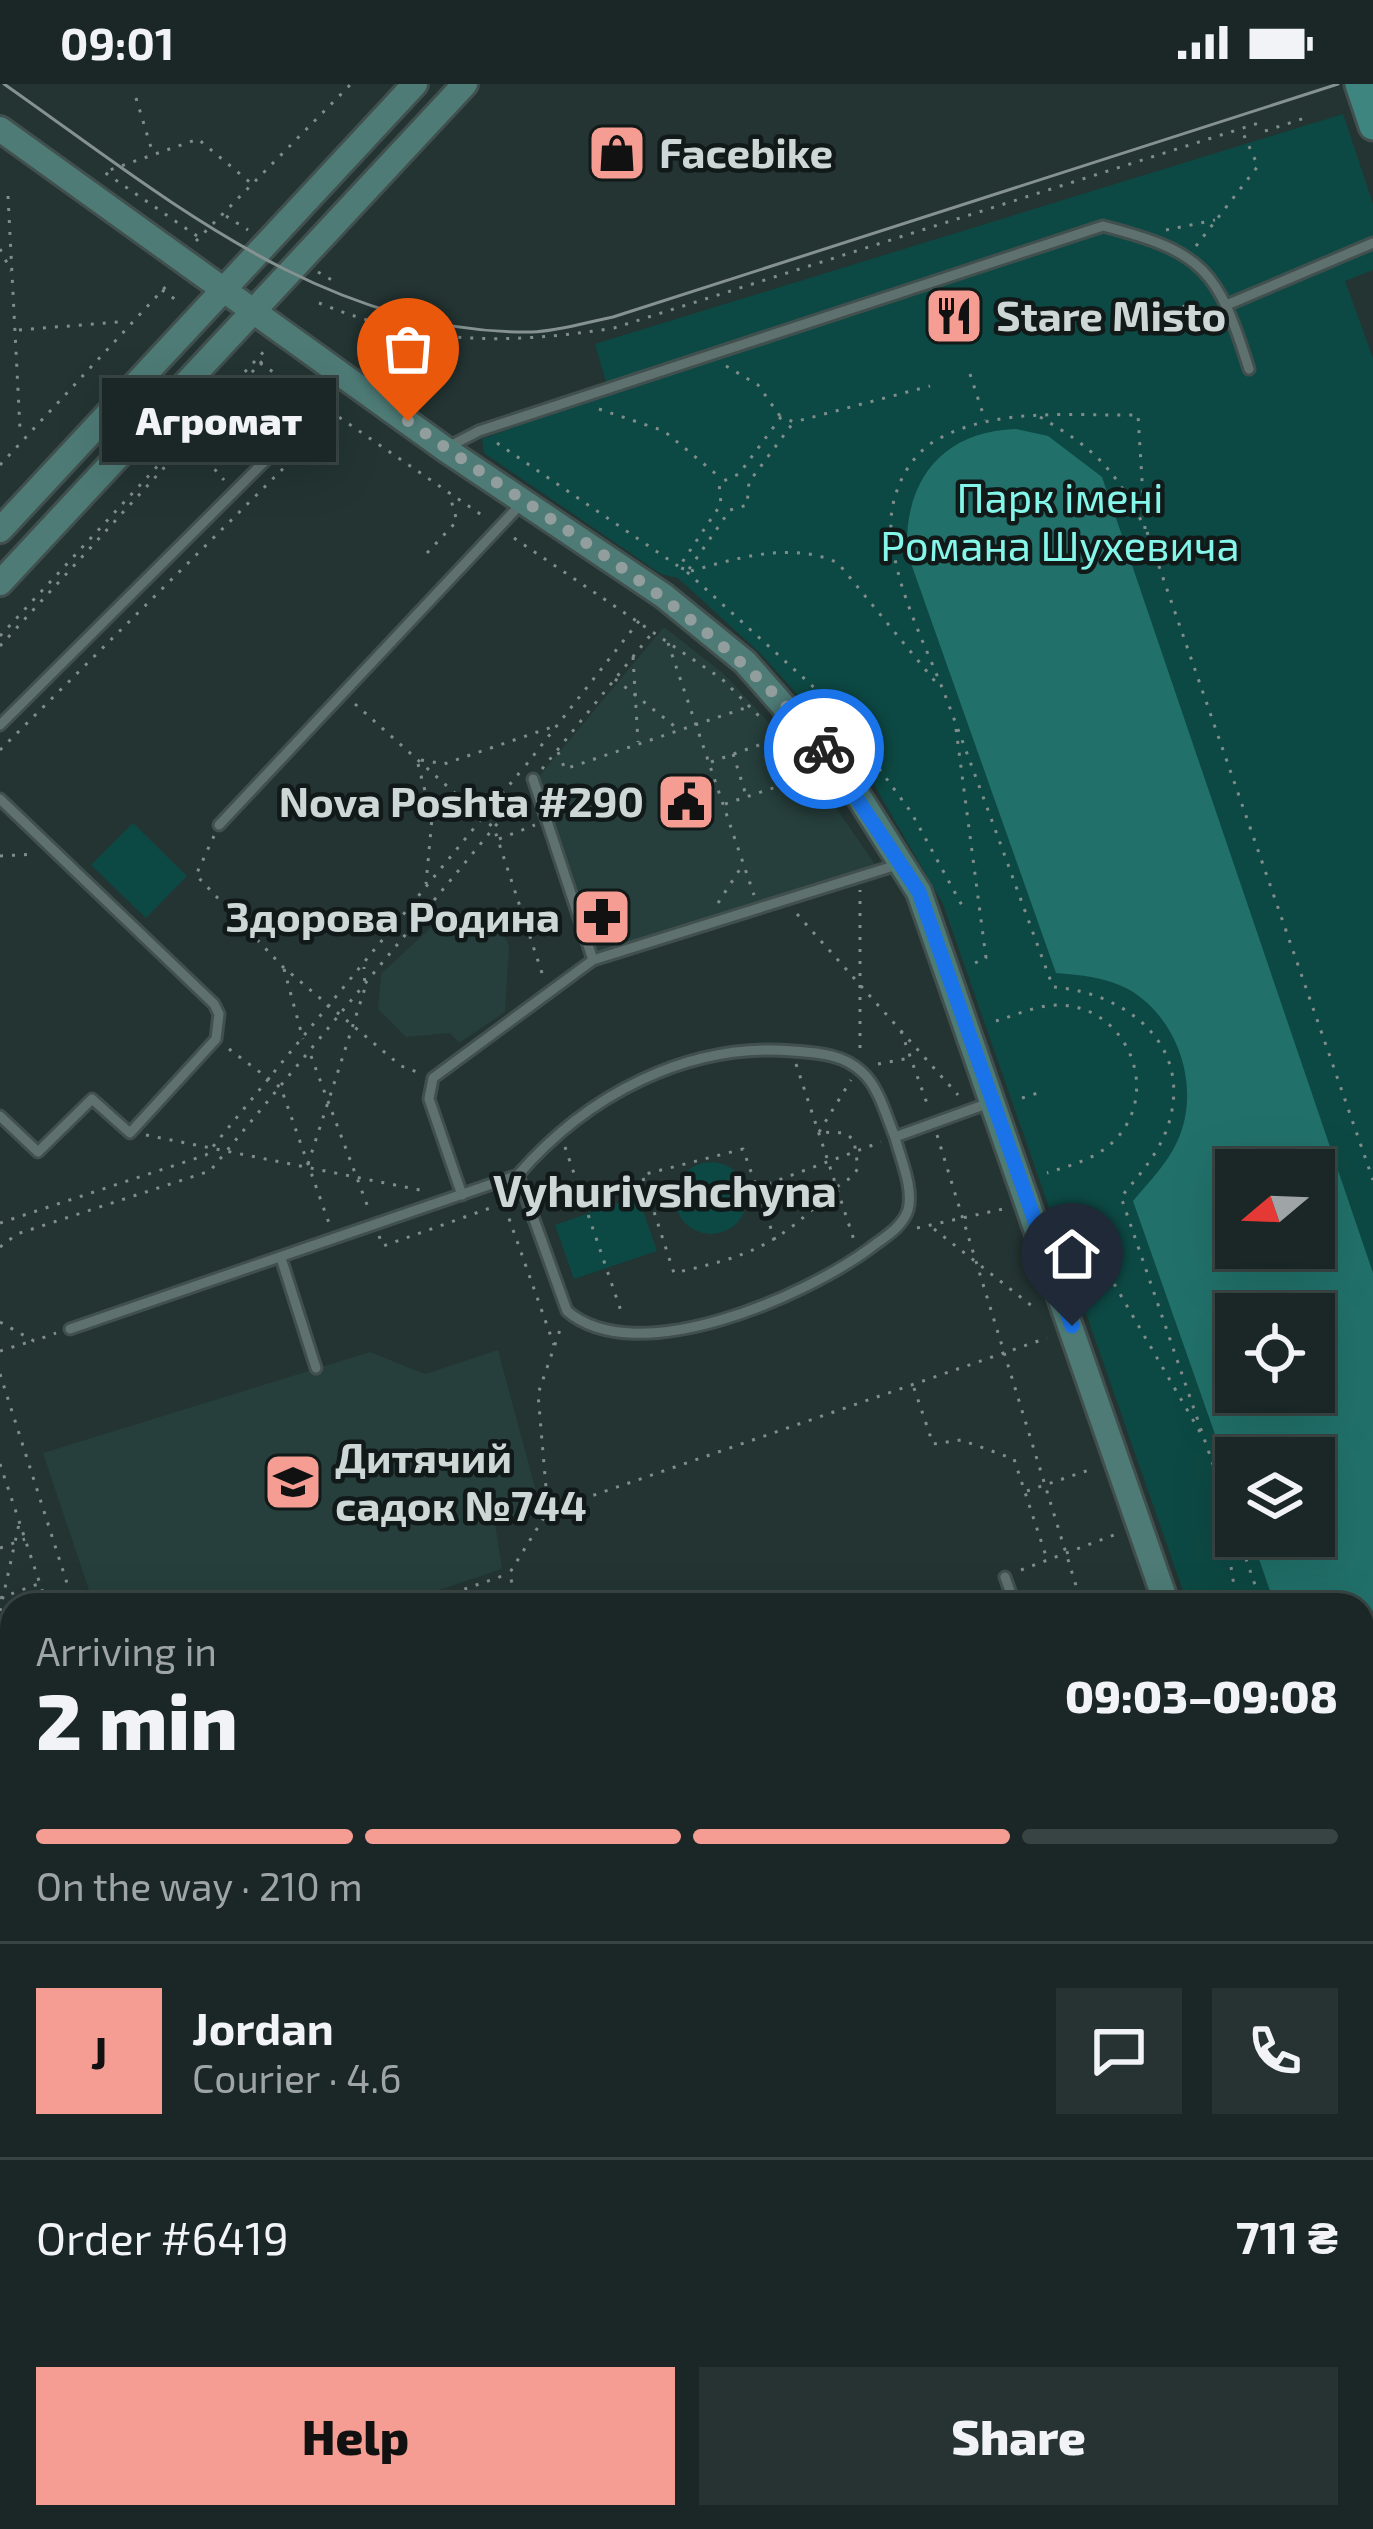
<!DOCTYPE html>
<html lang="en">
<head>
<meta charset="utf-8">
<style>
  :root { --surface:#1a2726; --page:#273332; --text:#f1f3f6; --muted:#9fa5a7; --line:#384443; --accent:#f59c93 }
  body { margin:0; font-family:"Exo 2",sans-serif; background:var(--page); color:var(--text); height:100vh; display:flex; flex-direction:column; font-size:45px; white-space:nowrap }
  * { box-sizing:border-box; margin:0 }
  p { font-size:39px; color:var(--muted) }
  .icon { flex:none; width:66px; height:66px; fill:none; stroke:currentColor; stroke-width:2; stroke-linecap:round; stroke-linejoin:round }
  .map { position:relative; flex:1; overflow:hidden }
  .details { position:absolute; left:0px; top:1509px; width:1374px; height:936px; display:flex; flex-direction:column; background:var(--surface); border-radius:36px 36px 0 0; box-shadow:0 12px 48px #0002,0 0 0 3px var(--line) }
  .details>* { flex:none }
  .needle { width:78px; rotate:251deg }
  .tools { position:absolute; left:1215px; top:1065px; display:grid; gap:24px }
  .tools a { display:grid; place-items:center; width:120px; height:120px; border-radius:0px; background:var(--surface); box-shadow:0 12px 48px #0002,0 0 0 3px var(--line); font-size:60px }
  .pin { position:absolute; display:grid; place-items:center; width:102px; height:102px; color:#fff; margin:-123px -51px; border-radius:50% 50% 50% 0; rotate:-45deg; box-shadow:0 0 12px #0007 }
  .pin .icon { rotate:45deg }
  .courier { position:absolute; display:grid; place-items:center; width:120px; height:120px; margin:-60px; border:9px solid #1a73e8; border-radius:50%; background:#fff; color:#222; box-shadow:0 3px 15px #0007 }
  .bubble { position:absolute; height:84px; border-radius:0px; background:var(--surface); box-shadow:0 12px 48px #0002,0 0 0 3px var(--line); font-size:39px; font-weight:800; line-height:84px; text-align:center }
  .headline em { font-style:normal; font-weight:800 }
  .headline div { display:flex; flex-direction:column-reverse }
  .headline { display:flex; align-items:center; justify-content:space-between; height:204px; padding:0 36px }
  h1 { font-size:78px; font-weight:800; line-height:90px }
  .bar { display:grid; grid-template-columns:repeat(4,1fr); gap:18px 12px; align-content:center; height:144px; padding:0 36px }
  .bar i { height:15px; border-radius:9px; background:var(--line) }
  .bar .current { background:var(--accent) }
  .bar p { grid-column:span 4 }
  .line { display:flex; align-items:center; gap:30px; padding:0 36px; border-top:3px solid var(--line) }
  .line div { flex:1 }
  .round { display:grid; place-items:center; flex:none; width:126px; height:126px; border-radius:0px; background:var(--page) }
  .primary-button { display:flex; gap:24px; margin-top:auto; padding:24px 36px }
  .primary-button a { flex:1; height:138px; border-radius:0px; background:var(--accent); color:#111; font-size:48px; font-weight:800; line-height:138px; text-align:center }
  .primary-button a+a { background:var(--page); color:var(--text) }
  .status { display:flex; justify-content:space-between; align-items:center; height:84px; padding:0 60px; background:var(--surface); direction:ltr }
  .status svg { height:33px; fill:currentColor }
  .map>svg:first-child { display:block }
  .built { fill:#263f3c }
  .green { fill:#0d4944; fill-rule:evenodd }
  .water { fill:#21716a; fill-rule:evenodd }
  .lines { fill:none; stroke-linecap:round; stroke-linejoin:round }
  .lane-casing { stroke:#41504e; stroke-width:15 }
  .secondary-casing { stroke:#41504e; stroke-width:30 }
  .primary-casing { stroke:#41504e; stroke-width:33 }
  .path { stroke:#7f8d8b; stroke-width:3; stroke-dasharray:3 9; stroke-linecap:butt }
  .lane { stroke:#5f716e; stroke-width:9 }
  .secondary { stroke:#4e7b76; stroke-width:24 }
  .primary { stroke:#3e857f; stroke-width:27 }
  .tram { stroke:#859291; stroke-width:3 }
  .done { stroke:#929e9d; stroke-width:12; stroke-dasharray:0 21.6 }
  .route { stroke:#1a73e8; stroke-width:15 }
  .labels { text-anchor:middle; stroke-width:9; stroke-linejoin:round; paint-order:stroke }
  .poi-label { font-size:42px; font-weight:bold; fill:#cdd7d6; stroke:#121a19; text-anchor:start }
  .park-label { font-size:42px; fill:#84f6ea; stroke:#121a19 }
  .neighbourhood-label { font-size:45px; font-weight:bold; fill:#cdd7d6; stroke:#121a19 }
</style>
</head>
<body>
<div class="status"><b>09:01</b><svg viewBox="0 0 49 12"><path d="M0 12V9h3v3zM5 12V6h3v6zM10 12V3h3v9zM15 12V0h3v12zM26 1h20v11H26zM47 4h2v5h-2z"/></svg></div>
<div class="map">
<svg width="1373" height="2445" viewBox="0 0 1373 2445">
  <rect width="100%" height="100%" fill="#233432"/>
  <g class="built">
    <polygon points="664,543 724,590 801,673 877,783 595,874 536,696"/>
    <polygon points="471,829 496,838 509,861 505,928 459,959 450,949 406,953 378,925 381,890 438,837"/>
    <polygon points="498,1266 541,1426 495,1439 502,1485 394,1521 94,1521 43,1369 370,1268 425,1290"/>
    <polygon points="268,2433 507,2433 473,2445 272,2445"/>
  </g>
  <g class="green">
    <path d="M1343,30L1373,120V186L1345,197L1373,274V2052L1362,2020V1521H1188L943,820L865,685L760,569L678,494L661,490L484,369L482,355L609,308L595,260ZM1236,1086H1314V1164H1236ZM1236,1230H1314V1308H1236ZM1236,1374H1314V1452H1236Z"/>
    <polygon points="133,739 187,792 146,834 91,781"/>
    <circle cx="711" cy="1114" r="36"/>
    <polygon points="638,1112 657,1167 574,1195 555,1141"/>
  </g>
  <path class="water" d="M1016,345L1048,352L1102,393L1373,1189V1658L1362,1653V1521H1275L1251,1452H1314V1374H1236V1410L1133,1117C1148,1099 1167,1080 1177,1058C1202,1005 1179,934 1128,905C1105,893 1081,891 1056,889L907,468C904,396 943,347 1016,345ZM1236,1086H1314V1164H1236ZM1236,1230H1314V1308H1236Z"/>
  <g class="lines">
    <defs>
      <g id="lane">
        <polyline points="1229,220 1373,159"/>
        <path d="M450,362L479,347L1103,142C1204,168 1218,186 1249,285"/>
        <polyline points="0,641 272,370"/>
        <polyline points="533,695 593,876"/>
        <polyline points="0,715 214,920 219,930 216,955 130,1049 92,1015 38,1068 0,1032"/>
        <polyline points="219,741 520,421"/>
        <path d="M518,1091C586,1012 687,958 793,967C818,969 843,970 862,988C879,1003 886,1032 895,1053"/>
        <polyline points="462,1111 429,1015 433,994 593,876 900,780"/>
        <polyline points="281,1174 316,1284"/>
        <path d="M70,1245L518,1091L567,1227C637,1287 805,1212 869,1165C883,1154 902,1144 908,1126C914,1104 900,1074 895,1053L989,1019"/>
        <polyline points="1005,1493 1015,1521"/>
        <polyline points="0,1862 12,1858"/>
        <polyline points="0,2074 12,2069"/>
        <polyline points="0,2200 12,2237"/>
        <polyline points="79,2433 83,2445"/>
        <polyline points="818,2433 842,2445"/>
        <polyline points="512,2445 546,2433"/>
        <polyline points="582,2445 616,2433"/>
        <polyline points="1059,2445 1094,2433"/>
      </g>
      <g id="secondary">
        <polyline points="0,45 445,365 664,512 745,578 847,694 919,808 1167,1521"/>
        <polyline points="0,446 415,0"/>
        <polyline points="0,499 465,0"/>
        <polyline points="1362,2081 1373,2113"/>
      </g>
      <polyline id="primary" points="1359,0 1373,42"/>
    </defs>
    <use href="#lane" class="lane-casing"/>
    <use href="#secondary" class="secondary-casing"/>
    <use href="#primary" class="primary-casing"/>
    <g class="path">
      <polyline points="136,14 153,70"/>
      <polyline points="1265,47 1308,33"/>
      <polyline points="8,112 20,345"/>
      <polyline points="226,132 248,146"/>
      <polyline points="1166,146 1215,136"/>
      <polyline points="197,152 104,88 198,55 252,100"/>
      <polyline points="196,157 351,0"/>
      <polyline points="1196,162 1258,82 1242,47"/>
      <polyline points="0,165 11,187"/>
      <polyline points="318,188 337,199"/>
      <polyline points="162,206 179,218"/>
      <path d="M319,219C422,261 506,261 614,244L1265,37"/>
      <polyline points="1137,237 1204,216"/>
      <polyline points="19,246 118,238"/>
      <polyline points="260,279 486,434"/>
      <polyline points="726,282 758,301 780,332"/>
      <polyline points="970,290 985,336"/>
      <polyline points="599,325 664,347 722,395"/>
      <path d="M1040,333C1095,365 1113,383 1143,440"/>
      <polyline points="191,358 224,396"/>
      <polyline points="497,359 678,482"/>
      <polyline points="0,381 170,198"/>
      <path d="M1145,445L1138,331C1074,332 999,323 940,354C908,370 889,411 891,446C894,501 925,560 945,611C982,708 1017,806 1053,903C1121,908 1191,956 1170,1035C1162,1066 1141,1089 1121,1113L1236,1447"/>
      <polyline points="1147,448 1373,1096"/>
      <polyline points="514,454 722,595 762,635"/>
      <polyline points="427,469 457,437 449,409"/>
      <polyline points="684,485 679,483 721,420 719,399 739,390 781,333 794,338 930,302"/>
      <polyline points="689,485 730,426 747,421 749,398 793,339"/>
      <path d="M691,487C737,474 793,457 838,479L938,601"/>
      <polyline points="687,488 830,618 911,728 965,827"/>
      <polyline points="0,552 268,263"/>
      <polyline points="668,559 754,811"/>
      <polyline points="0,562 265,274"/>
      <polyline points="633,573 638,658"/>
      <polyline points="615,595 678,645"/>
      <polyline points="355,620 494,744 544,895"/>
      <polyline points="956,645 986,874 975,879"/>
      <polyline points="0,666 337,331"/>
      <polyline points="558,668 565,685 748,623"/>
      <polyline points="733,670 746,711"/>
      <polyline points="421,676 444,680 555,642"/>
      <polyline points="711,678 779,654"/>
      <polyline points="418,680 432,734 426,800"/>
      <polyline points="526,681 639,537"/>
      <polyline points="542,685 653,548"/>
      <polyline points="725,720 809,692"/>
      <polyline points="214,752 196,791 283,883 401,982 420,989"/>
      <polyline points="499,755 535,741"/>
      <polyline points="0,772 36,770"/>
      <polyline points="718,819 742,782"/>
      <polyline points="797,830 958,1011"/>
      <polyline points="284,885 303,955"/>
      <path d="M996,937C1016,931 1037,921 1059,921C1127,922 1163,1008 1114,1057C1096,1075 1071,1081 1047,1089"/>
      <polyline points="901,947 929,1025"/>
      <polyline points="860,964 860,806"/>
      <polyline points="229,965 281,1004 330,1142"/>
      <polyline points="311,972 369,1126"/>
      <polyline points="796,980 855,1159"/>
      <polyline points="878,980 910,974"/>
      <polyline points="1022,1014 1044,1007"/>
      <polyline points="819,1048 851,996"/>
      <polyline points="146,1051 425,1107"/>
      <polyline points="937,1051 1082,1521"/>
      <polyline points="565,1063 622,1230"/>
      <polyline points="308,1080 365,904 364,883"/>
      <polyline points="757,1104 881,1058"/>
      <polyline points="501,1112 554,1261"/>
      <polyline points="0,1139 206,1071 520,688"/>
      <polyline points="917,1144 1003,1125"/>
      <polyline points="934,1145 1037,1226"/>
      <polyline points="379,1152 383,1162 510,1117"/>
      <path d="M775,1156L743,1065L642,1091L674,1189C749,1172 775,1163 831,1108C841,1098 851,1097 858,1084L854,1056L845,1049L819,1048"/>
      <polyline points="1070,1158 1087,1153 1200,1348"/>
      <polyline points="0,1163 17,1150 210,1087 521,711"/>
      <polyline points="0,1238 34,1257 56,1249"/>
      <polyline points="0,1267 32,1257"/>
      <polyline points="0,1290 74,1521"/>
      <polyline points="914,1304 933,1360 961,1356 1014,1375 1047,1475"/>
      <polyline points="0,1380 47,1521"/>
      <polyline points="1218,1400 1237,1521"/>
      <polyline points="1027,1407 1092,1385"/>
      <polyline points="548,1427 1047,1254"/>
      <polyline points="1238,1452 1262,1521"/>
      <polyline points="0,1464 25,1455"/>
      <polyline points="1021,1486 1114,1451"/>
      <polyline points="0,1514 38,1500"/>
      <polyline points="419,1521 508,1490"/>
      <polyline points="520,1521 509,1490 548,1427 538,1310 562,1240"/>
      <polyline points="0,1527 19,1440"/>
      <polyline points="0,1663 12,1696"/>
      <polyline points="1362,1673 1373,1676"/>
      <polyline points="1362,1685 1373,1682"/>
      <polyline points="1362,1699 1373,1704"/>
      <polyline points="0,1709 11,1698"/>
      <polyline points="1362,1759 1362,1782"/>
      <polyline points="1362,1841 1373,1835"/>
      <polyline points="0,1888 12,1880"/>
      <polyline points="1362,1937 1373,1957"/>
      <polyline points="0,1962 12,1970"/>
      <polyline points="1362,2191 1365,2190"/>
      <polyline points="1362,2263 1373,2259"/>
      <polyline points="1362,2304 1373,2335"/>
      <polyline points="1362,2358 1373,2354"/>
      <polyline points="0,2381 12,2383"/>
      <polyline points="229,2433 234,2445"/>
      <polyline points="244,2433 248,2445"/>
      <polyline points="381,2433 385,2445"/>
      <polyline points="784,2433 807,2444"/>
      <polyline points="155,2445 191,2433"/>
      <polyline points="397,2445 433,2433"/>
      <polyline points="1105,2445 1141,2433"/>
    </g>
    <use href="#lane" class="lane"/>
    <use href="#secondary" class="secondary"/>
    <use href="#primary" class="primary"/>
    <path class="tram" d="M4,0C164,112 326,251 532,248C559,247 587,238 613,233L1338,0"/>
  </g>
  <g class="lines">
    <path class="done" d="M408,337C552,441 709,525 824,665"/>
    <polyline class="route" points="824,665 919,808 1072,1242"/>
  </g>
  <defs>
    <symbol id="shop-square" viewBox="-11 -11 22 22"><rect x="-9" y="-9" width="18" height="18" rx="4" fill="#f59c93" stroke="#121a19"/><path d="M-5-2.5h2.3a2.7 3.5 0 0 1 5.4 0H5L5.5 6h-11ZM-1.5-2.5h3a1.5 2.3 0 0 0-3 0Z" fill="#111"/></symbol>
    <symbol id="restaurant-square" viewBox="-11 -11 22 22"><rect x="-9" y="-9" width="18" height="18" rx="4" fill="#f59c93" stroke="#121a19"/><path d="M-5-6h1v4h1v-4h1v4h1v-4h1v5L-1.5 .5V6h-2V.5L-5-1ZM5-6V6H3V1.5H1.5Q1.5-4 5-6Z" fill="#111"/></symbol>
    <symbol id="civic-square" viewBox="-11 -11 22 22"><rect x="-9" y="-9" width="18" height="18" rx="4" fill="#f59c93" stroke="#121a19"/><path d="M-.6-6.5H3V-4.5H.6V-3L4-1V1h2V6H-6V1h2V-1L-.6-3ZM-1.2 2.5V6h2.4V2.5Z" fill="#111"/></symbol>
    <symbol id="pharmacy-square" viewBox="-11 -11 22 22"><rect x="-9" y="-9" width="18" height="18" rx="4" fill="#f59c93" stroke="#121a19"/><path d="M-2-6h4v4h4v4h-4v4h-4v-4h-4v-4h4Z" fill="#111"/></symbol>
    <symbol id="school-square" viewBox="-11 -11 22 22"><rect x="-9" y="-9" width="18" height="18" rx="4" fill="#f59c93" stroke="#121a19"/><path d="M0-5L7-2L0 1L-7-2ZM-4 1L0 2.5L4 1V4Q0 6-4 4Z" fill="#111"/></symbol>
  </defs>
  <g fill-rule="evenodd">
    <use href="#shop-square" x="584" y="36" width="66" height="66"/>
    <use href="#restaurant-square" x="921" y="199" width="66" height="66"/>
    <use href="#civic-square" x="653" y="685" width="66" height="66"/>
    <use href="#pharmacy-square" x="569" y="800" width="66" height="66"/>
    <use href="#school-square" x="260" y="1365" width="66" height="66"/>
  </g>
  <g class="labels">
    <g class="poi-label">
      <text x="659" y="84">Facebike</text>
      <text x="996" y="247">Stare Misto</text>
      <text x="644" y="733" text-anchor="end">Nova Poshta #290</text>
      <text x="560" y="848" text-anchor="end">Здорова Родина</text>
      <text x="335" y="1389">Дитячий<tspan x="335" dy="48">садок №744</tspan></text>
    </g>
    <g class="park-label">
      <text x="1060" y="429">Парк імені<tspan x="1060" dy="48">Романа Шухевича</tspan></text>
    </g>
    <g class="neighbourhood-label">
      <text x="665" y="1123">Vyhurivshchyna</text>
    </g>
  </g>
</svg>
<div class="tools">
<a><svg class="needle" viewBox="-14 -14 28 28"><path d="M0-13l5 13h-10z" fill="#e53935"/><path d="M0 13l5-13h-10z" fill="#9fa5a7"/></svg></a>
<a><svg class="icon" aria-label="locate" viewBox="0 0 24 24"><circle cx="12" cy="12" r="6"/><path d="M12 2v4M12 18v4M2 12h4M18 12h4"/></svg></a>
<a><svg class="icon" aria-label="layers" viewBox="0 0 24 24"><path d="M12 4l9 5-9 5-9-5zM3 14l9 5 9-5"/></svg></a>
</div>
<div class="pin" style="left:408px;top:337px;background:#ea580c"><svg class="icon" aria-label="bag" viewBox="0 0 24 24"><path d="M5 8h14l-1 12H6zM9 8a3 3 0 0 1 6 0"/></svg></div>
<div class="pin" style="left:1072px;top:1242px;background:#1f2937"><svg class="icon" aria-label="home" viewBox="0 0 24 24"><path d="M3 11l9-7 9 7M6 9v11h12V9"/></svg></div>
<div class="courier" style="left:824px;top:665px"><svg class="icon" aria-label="bike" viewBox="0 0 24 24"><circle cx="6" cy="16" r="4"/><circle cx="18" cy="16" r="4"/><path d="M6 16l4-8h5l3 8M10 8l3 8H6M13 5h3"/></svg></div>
<div class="bubble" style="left:102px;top:294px;width:234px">Агромат</div>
<section class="details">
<div class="headline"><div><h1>2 min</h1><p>Arriving in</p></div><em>09:03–09:08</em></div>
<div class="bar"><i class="current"></i><i class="current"></i><i class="current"></i><i></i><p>On the way · 210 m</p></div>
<div class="line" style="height:216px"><b class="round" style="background:var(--accent);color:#111">J</b><div><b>Jordan</b><p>Courier · 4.6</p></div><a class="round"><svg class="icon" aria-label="chat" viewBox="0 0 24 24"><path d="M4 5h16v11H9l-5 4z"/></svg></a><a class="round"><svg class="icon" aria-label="phone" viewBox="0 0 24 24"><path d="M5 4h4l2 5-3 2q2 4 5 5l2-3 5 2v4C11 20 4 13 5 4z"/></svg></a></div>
<div class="line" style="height:156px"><div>Order #6419</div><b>711 ₴</b></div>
<div class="primary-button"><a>Help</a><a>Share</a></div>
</section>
</div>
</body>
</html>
